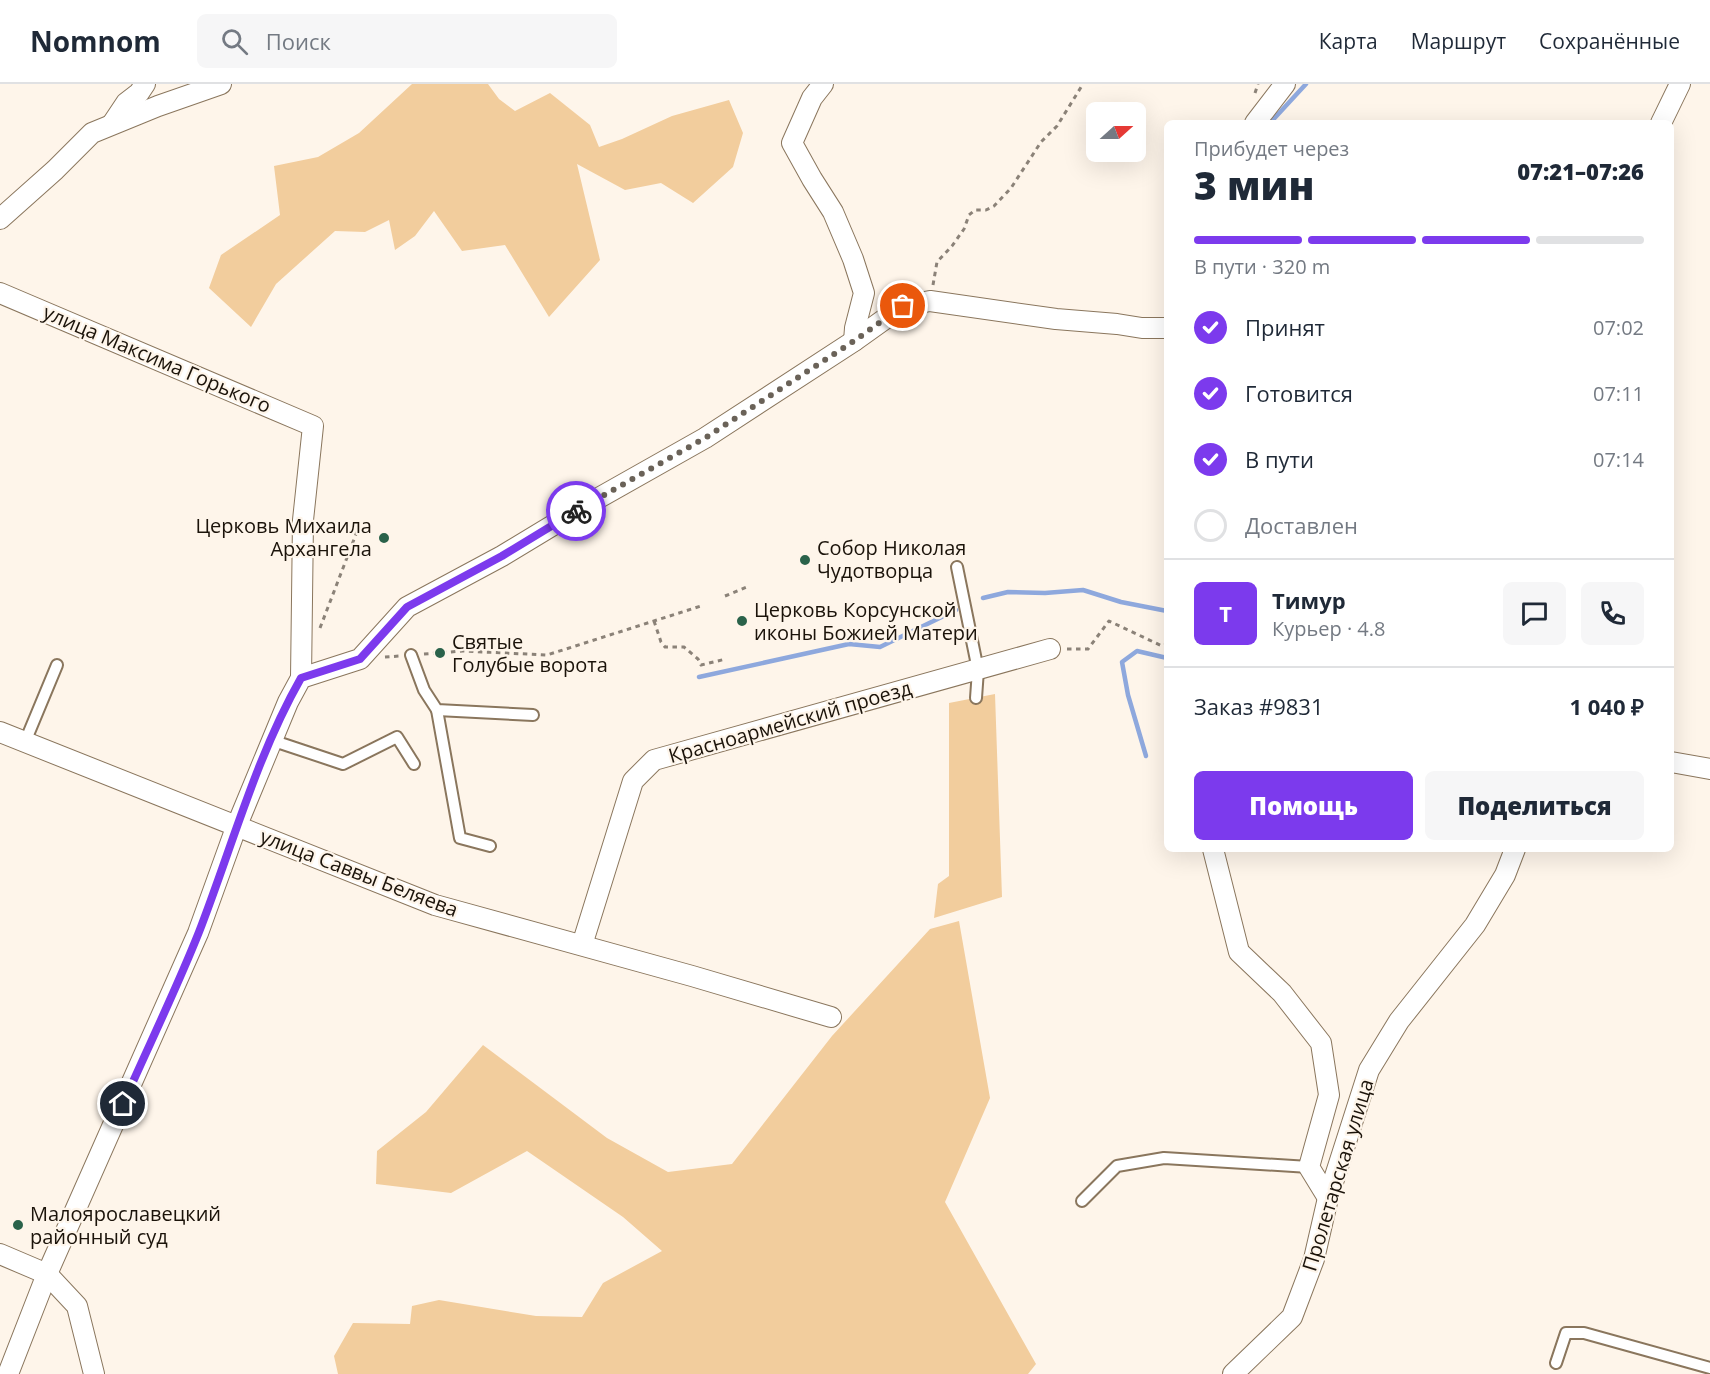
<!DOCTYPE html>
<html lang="ru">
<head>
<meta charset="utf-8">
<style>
  :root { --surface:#fff; --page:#f6f6f7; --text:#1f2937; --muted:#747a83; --line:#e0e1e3; --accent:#7c3aed }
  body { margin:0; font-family:"Open Sans",sans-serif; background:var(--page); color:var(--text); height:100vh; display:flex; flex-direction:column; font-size:22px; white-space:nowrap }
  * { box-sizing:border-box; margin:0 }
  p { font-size:20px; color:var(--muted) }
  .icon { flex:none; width:33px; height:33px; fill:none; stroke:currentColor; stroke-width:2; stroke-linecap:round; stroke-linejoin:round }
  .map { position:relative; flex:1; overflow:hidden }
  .details { position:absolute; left:1164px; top:36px; width:510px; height:732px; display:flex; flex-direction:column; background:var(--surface); border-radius:9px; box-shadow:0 6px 24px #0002 }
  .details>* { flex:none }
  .needle { width:39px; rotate:69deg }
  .tools { position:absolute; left:1086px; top:18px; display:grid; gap:12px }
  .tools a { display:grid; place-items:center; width:60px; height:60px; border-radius:9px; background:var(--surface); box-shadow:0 6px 24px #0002; font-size:30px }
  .pin { position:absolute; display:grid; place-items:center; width:51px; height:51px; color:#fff; margin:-26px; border:3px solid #fff; border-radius:50%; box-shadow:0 2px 6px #0007 }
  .courier { position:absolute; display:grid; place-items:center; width:60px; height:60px; margin:-30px; border:4px solid #7c3aed; border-radius:50%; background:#fff; color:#222; box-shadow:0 2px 8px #0007 }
  .head em { font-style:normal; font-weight:800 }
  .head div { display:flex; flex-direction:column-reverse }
  .head { display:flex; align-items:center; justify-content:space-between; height:102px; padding:0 30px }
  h1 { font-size:39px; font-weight:800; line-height:45px }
  .bar { display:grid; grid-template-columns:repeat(4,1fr); gap:9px 6px; align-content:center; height:72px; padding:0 30px }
  .bar i { height:8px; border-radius:4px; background:var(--line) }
  .bar .on { background:var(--accent) }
  .bar p { grid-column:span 4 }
  .line { display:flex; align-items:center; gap:15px; padding:0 30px; border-top:2px solid var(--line) }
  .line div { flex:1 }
  .round { display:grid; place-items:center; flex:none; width:63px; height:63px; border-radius:9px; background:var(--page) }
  ol { padding:0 30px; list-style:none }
  li { display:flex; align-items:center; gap:18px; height:66px }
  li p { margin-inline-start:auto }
  li .icon { padding:6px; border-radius:50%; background:var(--accent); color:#fff; stroke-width:4 }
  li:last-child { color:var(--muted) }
  li i { width:33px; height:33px; border:3px solid var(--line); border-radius:50% }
  .action { display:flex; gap:12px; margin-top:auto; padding:12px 30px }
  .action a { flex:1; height:69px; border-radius:9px; background:var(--accent); color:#fff; font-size:24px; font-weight:800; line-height:69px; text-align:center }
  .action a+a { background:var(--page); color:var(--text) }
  header { display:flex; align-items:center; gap:36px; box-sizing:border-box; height:84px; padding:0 30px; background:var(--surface); border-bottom:2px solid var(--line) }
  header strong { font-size:28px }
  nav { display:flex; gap:33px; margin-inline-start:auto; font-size:21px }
  .search { width:420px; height:54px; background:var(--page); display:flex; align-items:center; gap:15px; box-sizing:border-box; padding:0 21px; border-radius:9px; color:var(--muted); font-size:22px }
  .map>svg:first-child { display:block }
  .green { fill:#f2cd9d }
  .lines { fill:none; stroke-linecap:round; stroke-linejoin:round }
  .stream { stroke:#8ea8dd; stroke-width:4.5 }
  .service-casing { stroke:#8a765d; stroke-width:14 }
  .minor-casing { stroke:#8a765d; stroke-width:22 }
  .path { stroke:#8b8278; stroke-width:3; stroke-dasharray:4.5 4.5; stroke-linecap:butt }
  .service { stroke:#fff; stroke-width:10 }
  .minor { stroke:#fff; stroke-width:20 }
  .done { stroke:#6a6258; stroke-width:6; stroke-dasharray:0 10.8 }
  .route { stroke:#7c3aed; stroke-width:8 }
  .poi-dot { fill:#2a624a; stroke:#fef5ea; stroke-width:2 }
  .labels { text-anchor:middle; stroke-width:4.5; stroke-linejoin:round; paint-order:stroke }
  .street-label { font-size:20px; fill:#1b130a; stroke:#fef5ea }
  .poi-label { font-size:20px; fill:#1b130a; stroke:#fef5ea; text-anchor:start }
</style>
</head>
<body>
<header>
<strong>Nomnom</strong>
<div class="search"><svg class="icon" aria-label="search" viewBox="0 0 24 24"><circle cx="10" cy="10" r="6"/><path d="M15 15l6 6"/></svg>Поиск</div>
<nav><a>Карта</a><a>Маршрут</a><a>Сохранённые</a></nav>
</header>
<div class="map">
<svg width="1710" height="1290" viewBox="0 0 1710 1290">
  <rect width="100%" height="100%" fill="#fef5ea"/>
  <g class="green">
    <polygon points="412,0 488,0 499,15 515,27 550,9 590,41 599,63 622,55 672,32 729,16 743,49 733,83 693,119 661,99 625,106 577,80 600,176 549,233 505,161 462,167 434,127 415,152 395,166 389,136 365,148 335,147 276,200 251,243 209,204 221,171 280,131 274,82 318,73 359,49"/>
    <polygon points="995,610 1002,813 934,834 938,800 949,792 949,619"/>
    <polygon points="959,837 990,1014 945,1118 1036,1280 1028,1290 338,1290 334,1272 353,1239 410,1240 412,1222 439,1216 536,1232 582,1233 603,1199 662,1167 623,1133 527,1067 451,1109 376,1100 377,1067 426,1028 483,961 607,1054 668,1088 732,1080 832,952 930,845"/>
  </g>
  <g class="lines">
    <g class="stream">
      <polyline points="1270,39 1306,0"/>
      <polyline points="983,514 1008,508 1045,509 1083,506 1121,518 1167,527"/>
      <polyline points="699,593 849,560 880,563 956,526"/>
      <polyline points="1146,672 1128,611 1122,578 1137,567 1167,574"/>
    </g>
    <defs>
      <g id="service">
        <polyline points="957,483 978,586 976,614"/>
        <polyline points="411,571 424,606 437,626 533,631"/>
        <polyline points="437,626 460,754 490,762"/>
        <polyline points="271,656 343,680 397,653 414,680"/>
        <polyline points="25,658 57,581"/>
        <polyline points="1082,1117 1117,1082 1164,1074 1309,1083"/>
        <polyline points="1556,1279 1566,1249 1584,1249 1710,1284"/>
      </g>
      <g id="minor">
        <polyline points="823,0 812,14 792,59 812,95 833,128 853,175 864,209 855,244 854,257"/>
        <polyline points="1255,39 1285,0"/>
        <polyline points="1661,39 1680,0"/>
        <polyline points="112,40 126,19 139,9 145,0"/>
        <polyline points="0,135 55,86 92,49 158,22 221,0"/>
        <polyline points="0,209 313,342 303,436 301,594"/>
        <polyline points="0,648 435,821 692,892 831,933"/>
        <polyline points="1671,678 1710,685"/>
        <polyline points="1213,765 1239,868 1282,909 1321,959 1329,1011 1309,1083 1328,1114"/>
        <polyline points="582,861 633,697 654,676 1050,565"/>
        <polyline points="0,1170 47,1190 77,1222 94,1290"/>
        <polyline points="8,1290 47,1190 198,849 237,741 288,618 301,594 360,575 407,523 502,472 588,420 705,354 854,257 903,222 930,217 1056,235 1117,240 1142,244 1167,244"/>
        <polyline points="1233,1290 1292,1233 1314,1175 1328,1114 1369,986 1399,937 1475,841 1505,791 1515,765"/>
      </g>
    </defs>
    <use href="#service" class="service-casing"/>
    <use href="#minor" class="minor-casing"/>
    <g class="path">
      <polyline points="1255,9 1258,0"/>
      <polyline points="933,201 937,178 952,162 964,145 969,131 975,126 986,126 994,122 1011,104 1041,58 1057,42 1083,0"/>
      <polyline points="725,512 747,503"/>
      <polyline points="654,537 661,558 665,563 684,563 698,575 701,581 726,575"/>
      <polyline points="320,544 358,445"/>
      <polyline points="1067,565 1088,565 1109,537 1162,562 1167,560"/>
      <polyline points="424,570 463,567 547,571 701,522"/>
      <polyline points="385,573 400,572"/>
    </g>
    <use href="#service" class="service"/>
    <use href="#minor" class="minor"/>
  </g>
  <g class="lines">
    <polyline class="done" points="576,427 705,354 854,257 903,222"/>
    <path class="route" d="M123,1020C148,963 176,906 199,848C232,763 256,673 301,594L360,575L407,523L502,472L576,427"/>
  </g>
  <g class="poi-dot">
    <circle cx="384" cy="454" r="6"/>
    <circle cx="805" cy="476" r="6"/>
    <circle cx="742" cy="537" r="6"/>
    <circle cx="440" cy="569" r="6"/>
    <circle cx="18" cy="1141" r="6"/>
  </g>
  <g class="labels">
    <g class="street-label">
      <text transform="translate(157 275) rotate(23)" y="7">улица Максима Горького</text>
      <text transform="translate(790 638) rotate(-16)" y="7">Красноармейский проезд</text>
      <text transform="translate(359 789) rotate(21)" y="7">улица Саввы Беляева</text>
      <text transform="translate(1338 1091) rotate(-73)" y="7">Пролетарская улица</text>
    </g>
    <g class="poi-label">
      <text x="372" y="449" text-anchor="end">Церковь Михаила<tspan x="372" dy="23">Архангела</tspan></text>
      <text x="817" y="471">Собор Николая<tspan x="817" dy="23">Чудотворца</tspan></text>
      <text x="754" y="533">Церковь Корсунской<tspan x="754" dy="23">иконы Божией Матери</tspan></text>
      <text x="452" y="565">Святые<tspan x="452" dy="23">Голубые ворота</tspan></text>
      <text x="30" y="1137">Малоярославецкий<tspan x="30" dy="23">районный суд</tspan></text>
    </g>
  </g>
</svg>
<div class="tools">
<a><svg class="needle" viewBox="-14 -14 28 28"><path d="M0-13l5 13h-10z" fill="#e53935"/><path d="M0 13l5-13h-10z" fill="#747a83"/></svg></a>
</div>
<div class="pin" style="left:903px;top:222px;background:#ea580c"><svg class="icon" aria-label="bag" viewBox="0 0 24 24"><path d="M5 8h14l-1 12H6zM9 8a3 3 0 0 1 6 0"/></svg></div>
<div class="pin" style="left:123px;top:1020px;background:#1f2937"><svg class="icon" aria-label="home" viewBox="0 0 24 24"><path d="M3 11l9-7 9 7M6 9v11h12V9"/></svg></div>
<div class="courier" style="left:576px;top:427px"><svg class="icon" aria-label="bike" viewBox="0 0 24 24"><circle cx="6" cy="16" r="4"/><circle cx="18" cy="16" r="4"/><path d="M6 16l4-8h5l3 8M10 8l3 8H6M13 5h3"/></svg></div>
<section class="details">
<div class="head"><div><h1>3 мин</h1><p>Прибудет через</p></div><em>07:21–07:26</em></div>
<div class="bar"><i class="on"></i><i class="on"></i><i class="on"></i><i></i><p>В пути · 320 m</p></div>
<ol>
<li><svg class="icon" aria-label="check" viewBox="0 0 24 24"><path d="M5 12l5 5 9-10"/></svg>Принят<p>07:02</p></li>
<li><svg class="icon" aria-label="check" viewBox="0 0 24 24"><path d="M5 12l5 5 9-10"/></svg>Готовится<p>07:11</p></li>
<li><svg class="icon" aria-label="check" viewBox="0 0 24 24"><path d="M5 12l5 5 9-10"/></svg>В пути<p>07:14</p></li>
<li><i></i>Доставлен</li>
</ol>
<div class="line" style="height:108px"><b class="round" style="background:var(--accent);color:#fff">Т</b><div><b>Тимур</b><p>Курьер · 4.8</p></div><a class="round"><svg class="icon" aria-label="chat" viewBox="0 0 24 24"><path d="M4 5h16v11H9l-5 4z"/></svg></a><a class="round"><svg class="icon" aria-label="phone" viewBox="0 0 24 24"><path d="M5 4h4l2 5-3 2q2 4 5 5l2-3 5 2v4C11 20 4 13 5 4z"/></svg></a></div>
<div class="line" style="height:78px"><div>Заказ #9831</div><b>1 040 ₽</b></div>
<div class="action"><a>Помощь</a><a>Поделиться</a></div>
</section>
</div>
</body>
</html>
